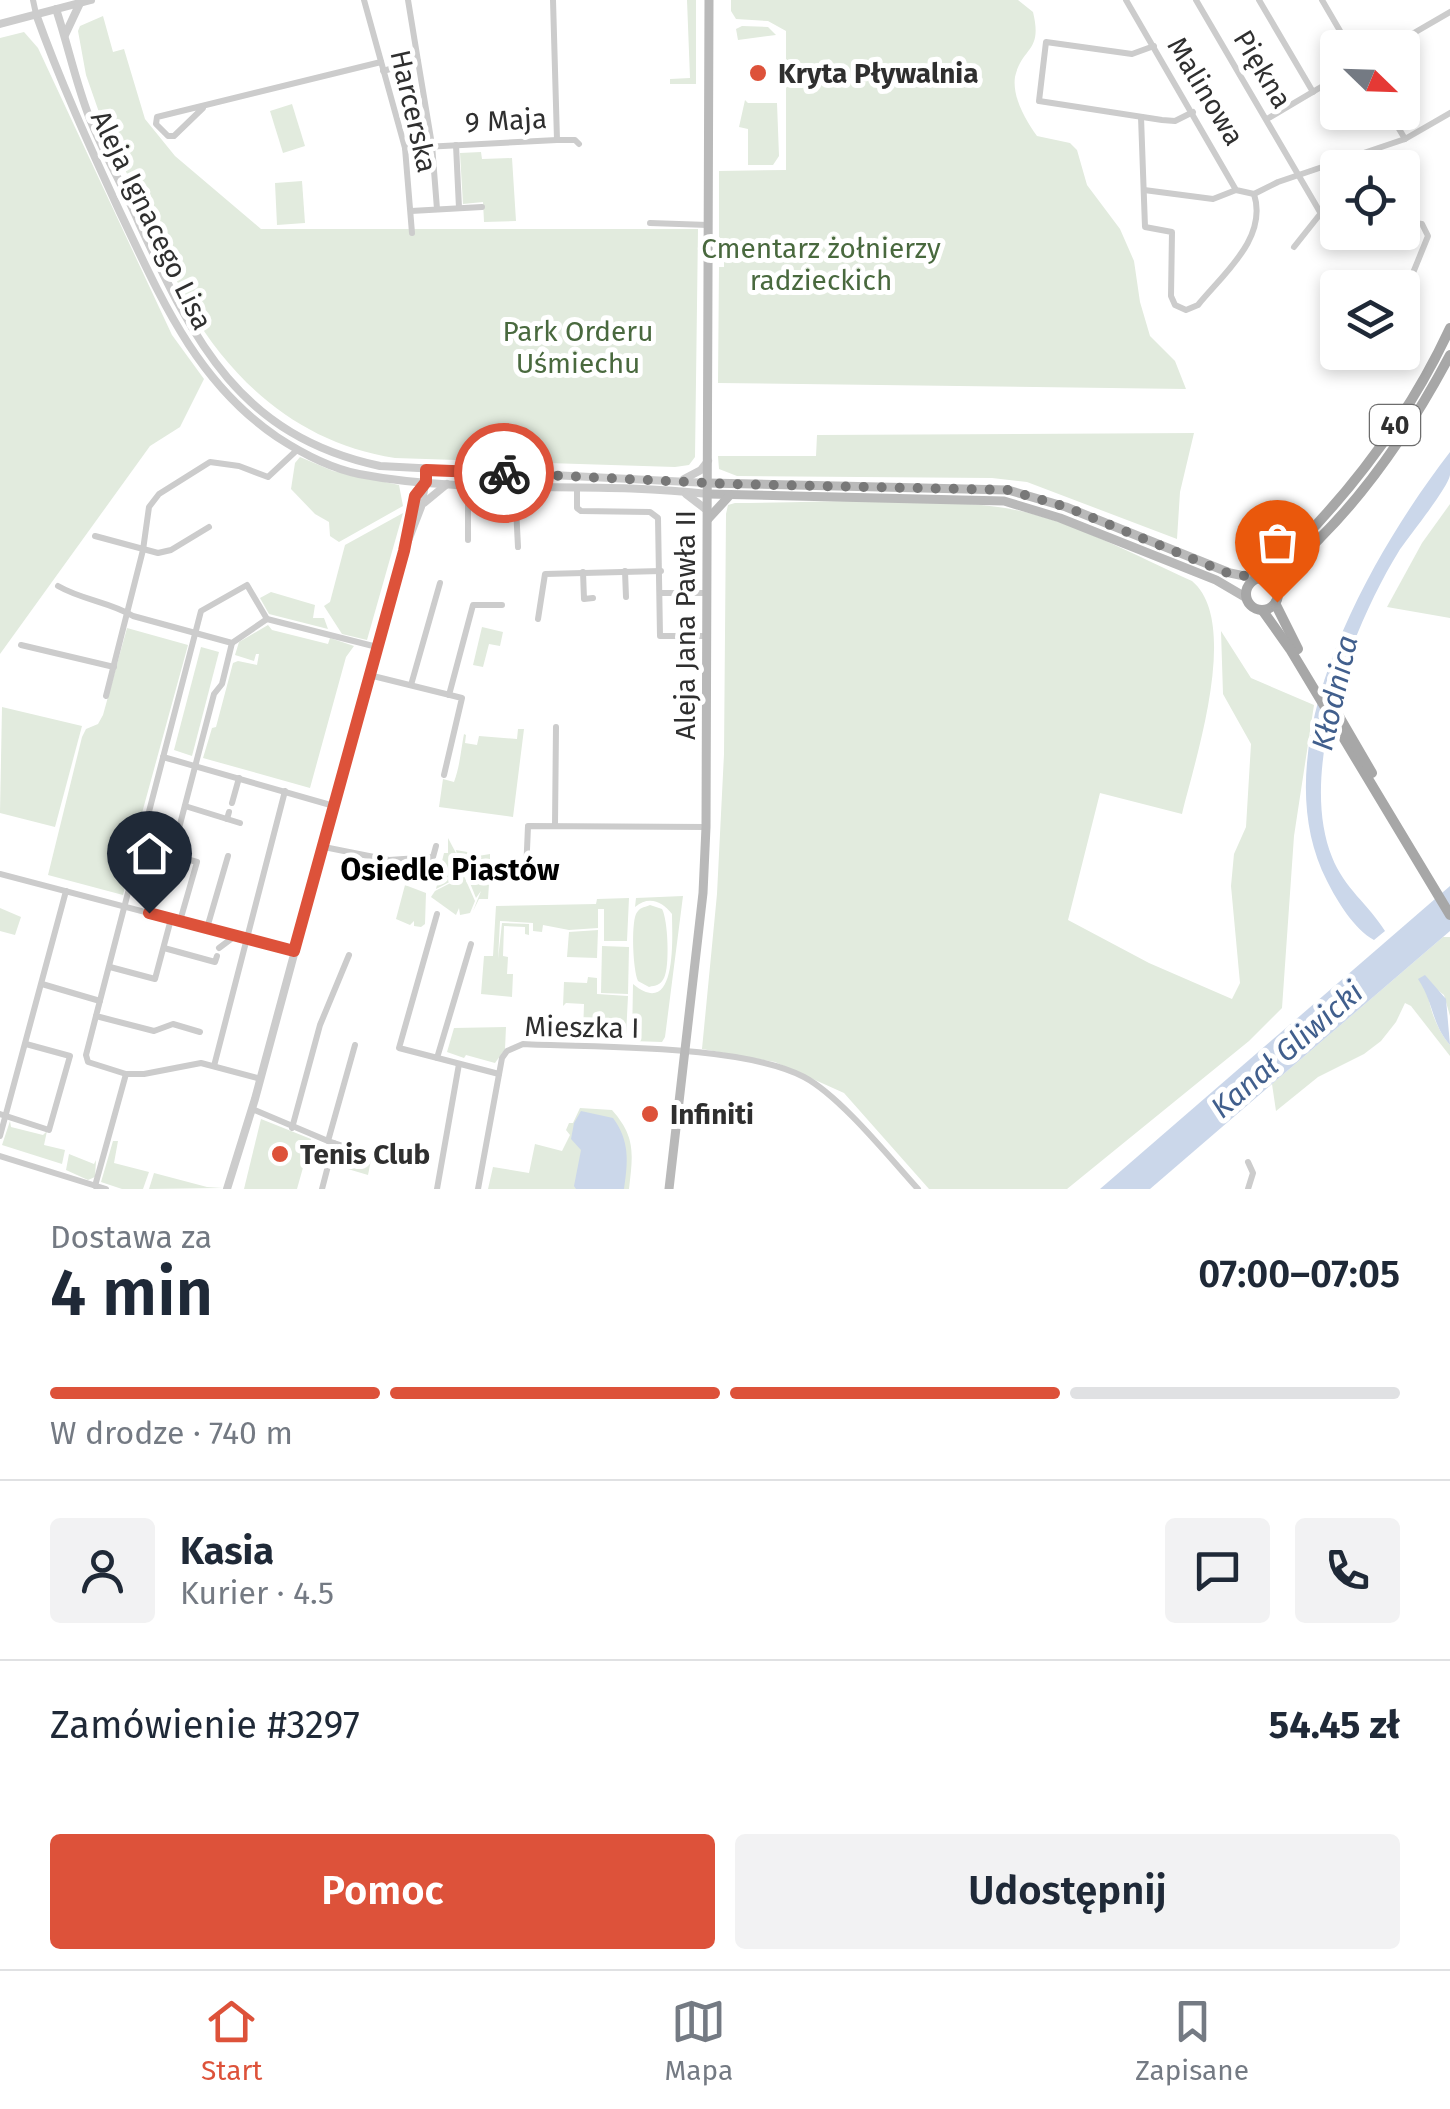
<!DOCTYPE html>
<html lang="pl">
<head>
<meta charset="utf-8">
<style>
  :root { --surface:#fff; --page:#f2f2f3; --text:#1f2937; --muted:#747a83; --line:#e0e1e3; --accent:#dd523a }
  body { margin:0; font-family:"Fira Sans",sans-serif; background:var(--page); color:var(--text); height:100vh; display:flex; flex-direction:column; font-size:38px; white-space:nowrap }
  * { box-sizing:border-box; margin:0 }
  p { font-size:32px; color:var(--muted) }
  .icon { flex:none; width:55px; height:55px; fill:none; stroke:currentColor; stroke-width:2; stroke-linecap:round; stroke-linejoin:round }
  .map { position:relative; height:1189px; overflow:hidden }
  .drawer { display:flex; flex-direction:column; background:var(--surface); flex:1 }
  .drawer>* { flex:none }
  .needle { width:65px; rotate:113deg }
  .fabs { position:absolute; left:1320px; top:30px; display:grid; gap:20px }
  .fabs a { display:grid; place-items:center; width:100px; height:100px; border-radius:10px; background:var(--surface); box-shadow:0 5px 15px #0003; font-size:50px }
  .pin { position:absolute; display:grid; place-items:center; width:85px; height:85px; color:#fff; margin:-102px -42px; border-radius:50% 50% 50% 0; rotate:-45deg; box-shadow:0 0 10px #0007 }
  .pin .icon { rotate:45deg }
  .courier { position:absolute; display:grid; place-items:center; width:100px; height:100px; margin:-50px; border:8px solid #dd523a; border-radius:50%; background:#fff; color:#222; box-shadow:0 2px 12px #0007 }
  .headline em { font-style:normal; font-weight:600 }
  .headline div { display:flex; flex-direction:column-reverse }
  .headline { display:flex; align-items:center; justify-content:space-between; height:170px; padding:0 50px }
  h1 { font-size:65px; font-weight:600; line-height:75px }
  .bar { display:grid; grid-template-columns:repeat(4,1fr); gap:15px 10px; align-content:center; height:120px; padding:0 50px }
  .bar i { height:12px; border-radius:8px; background:var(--line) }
  .bar .current { background:var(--accent) }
  .bar p { grid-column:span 4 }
  .line { display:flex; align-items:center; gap:25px; padding:0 50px; border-top:2px solid var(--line) }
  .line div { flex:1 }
  .round { display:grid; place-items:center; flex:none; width:105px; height:105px; border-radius:10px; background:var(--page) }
  .cta { display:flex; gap:20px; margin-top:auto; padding:20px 50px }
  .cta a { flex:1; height:115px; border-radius:10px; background:var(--accent); color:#fff; font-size:40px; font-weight:600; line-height:115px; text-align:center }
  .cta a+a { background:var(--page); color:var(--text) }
  .tabs { display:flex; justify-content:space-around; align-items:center; height:140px; border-top:2px solid var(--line); background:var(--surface); font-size:28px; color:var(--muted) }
  .tabs a { display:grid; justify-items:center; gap:5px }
  .tabs .current { color:var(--accent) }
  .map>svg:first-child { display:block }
  .green { fill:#e2ebde }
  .water { fill:#cbd7ea }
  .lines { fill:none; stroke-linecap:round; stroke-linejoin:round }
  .minor { stroke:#ccc; stroke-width:6 }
  .tertiary { stroke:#ccc; stroke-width:8 }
  .secondary { stroke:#b9b9b9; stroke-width:9 }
  .primary { stroke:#a7a7a7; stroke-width:10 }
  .done { stroke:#787878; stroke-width:10; stroke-dasharray:0 18 }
  .route { stroke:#dd523a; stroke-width:12 }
  .poi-dot { fill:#dd523a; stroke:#fff; stroke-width:4 }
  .labels { text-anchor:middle; stroke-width:10; stroke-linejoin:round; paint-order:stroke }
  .shield { fill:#fff; stroke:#6d6d6d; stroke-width:2.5 }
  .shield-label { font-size:25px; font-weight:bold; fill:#2f2f2f }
  .street-label { font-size:28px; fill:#2f2f2f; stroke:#fff }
  .poi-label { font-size:28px; font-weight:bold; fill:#2f2f2f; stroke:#fff; text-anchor:start }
  .park-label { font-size:28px; fill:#49693e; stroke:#fff }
  .water-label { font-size:30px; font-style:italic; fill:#415f8d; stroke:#fff }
  .neighbourhood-label { font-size:30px; font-weight:bold; fill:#000; stroke:#fff }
</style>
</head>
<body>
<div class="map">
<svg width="1450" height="1189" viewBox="0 0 1450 1189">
  <rect width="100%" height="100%" fill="#fff"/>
  <g class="green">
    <polygon points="687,0 696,0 696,84 670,84 670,79 690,78"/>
    <path d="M731,0H1018L1033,12C1043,53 1022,46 1015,77C1012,97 1026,121 1037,136L1070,143L1077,150L1087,185L1120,229L1134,261L1140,302L1150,336L1175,361L1186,389L718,383L719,267H724V253H719V171L786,170V31L768,21L736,19L731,11Z"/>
    <path d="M103,16L113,52L124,49L145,119L175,156L261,229H698L695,457L689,465L675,467L395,458C304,444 236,387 190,309L101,118L86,75L78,31L80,26Z"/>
    <polygon points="742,26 768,27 776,35 738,40 736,29"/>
    <polygon points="24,32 38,48 172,335 204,379 180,427 150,446 0,654 0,38"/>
    <polygon points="745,100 748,103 777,103 779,156 773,165 748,165 748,129 739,127"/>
    <polygon points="292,104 305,146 283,153 270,111"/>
    <polygon points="481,152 482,159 512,158 516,221 484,222 483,202 463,204 460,153"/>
    <polygon points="302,181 305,223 277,225 275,183"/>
    <polygon points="1194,433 1180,492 1177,539 1027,482 992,478 737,476 719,469 718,456 816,456 817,435"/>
    <polygon points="300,457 333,471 399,485 403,506 339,542 330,536 329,522 315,514 291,489 295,463"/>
    <path d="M735,503C820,503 913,496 998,507C1065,516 1131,554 1192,581C1241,622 1195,759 1182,814L1100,793L1068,920L1149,963L1232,999L1240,983L1231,886L1234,854L1246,827L1251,744L1223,694L1221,631L1251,678L1314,705L1294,836L1282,1008L1249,1041L1067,1189H929L844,1093L775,1062L702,1049L717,894L724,754L726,514L728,505Z"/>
    <polygon points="1450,504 1450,618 1387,607 1422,543"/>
    <polygon points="403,513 367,640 342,634 324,606 330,602 345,545"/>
    <polygon points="271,592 315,605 313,618 324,618 328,629 269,614 260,598"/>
    <polygon points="268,625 272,630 328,644 330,638 354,646 346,657 310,788 203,758 212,728 216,727 233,663 238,661 257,665 259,654 256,654 254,661 235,655 239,642"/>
    <polygon points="482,627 503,632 500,646 489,644 483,667 473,665"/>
    <polygon points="127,628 188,645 139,824 132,824 131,827 139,833 123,895 48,875 82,737 86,729 98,724 103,715"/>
    <polygon points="201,647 219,652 192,756 174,750"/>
    <polygon points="2,707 82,726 55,827 0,813"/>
    <path d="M518,729H524L513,817L439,807L443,779L454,782C460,766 461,749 464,734L466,735L465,743L477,745L479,736L517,739Z"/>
    <polygon points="448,838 457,855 456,850 467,852 469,856 451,858 458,859 463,875 436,889 441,868 438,871 435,860 442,861 444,853 448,853"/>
    <polygon points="490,854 490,861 486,864 490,869 488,899 479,899 473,911 481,891 476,898 460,858 469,858 474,871 479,868 476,868 472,857"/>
    <polygon points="464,876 475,901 470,913 460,915 459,908 456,915 431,897 435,891"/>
    <polygon points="405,885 426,893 425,924 421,927 414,926 414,921 410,925 396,919"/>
    <path d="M683,896L665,1037L662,1042L632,1041L633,984C678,1021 672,935 672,914C663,902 649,895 635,907L636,898Z"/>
    <polygon points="629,898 627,941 604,941 604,909 598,909 598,928 569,930 543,925 542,932 533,931 533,923 500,921 498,959 502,923 529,924 529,935 525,934 525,927 504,926 503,956 508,957 507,974 513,974 512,997 481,994 484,956 493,956 496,906 596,904 597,899"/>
    <path d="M650,905L662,909C668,919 670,967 664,978C660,986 656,985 649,987L638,981C633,970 631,926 636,914C640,907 643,908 650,905Z"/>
    <polygon points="0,908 21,917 15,935 0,931"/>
    <polygon points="598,930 597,958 567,957 569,932"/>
    <path d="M1443,937H1450V1016L1444,995L1431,985L1425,976C1428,1001 1433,1025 1450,1045V1056L1411,1006L1405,1003L1396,1022L1381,1041L1364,1054L1318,1077L1276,1111L1272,1084Z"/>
    <polygon points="602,946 629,947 628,994 601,993"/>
    <polygon points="588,977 597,978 597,994 628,996 626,1036 583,1034 584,1004 566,1003 563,1006 564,982 587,983"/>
    <polygon points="506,1027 505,1049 495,1063 466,1055 464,1058 447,1052 454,1028"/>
    <path d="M580,1108L612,1110C636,1137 633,1154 629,1189H488L493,1167L529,1173L535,1144L562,1151L570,1135L566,1130L569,1123H573Z"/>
    <polygon points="261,1119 311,1139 297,1189 244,1189"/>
    <polygon points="10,1121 11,1127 43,1135 47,1131 44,1145 65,1150 62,1164 2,1145"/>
    <polygon points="113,1141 118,1141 114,1163 149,1172 143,1189 122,1189 101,1182"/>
    <polygon points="339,1149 371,1160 368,1175 331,1164 335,1152"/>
    <polygon points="69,1154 94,1164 96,1160 95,1177 88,1180 66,1170"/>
    <polygon points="154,1173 207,1187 223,1188 149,1189"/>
  </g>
  <g class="water">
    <path d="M1450,452C1450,459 1450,468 1450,475C1448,488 1409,536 1399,551C1352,627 1297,770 1332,857C1344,888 1369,905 1385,931L1374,940C1354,929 1337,901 1327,881C1259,748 1370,556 1450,452Z"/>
    <polygon points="1450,886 1450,931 1150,1189 1100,1189"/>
    <path d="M1425,975L1446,999L1450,1045C1431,1023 1434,1003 1418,979Z"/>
    <path d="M581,1111L613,1118C630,1141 628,1162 624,1189H576L574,1186L581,1150L571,1139L574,1123Z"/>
  </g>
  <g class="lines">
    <g class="minor">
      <polyline points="33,0 36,14"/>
      <polyline points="364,0 405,148 412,233"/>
      <polyline points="408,0 418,61"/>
      <polyline points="553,0 557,140"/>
      <polyline points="1126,0 1236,190 1254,194"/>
      <polyline points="1196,0 1334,236 1339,241 1370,232"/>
      <polyline points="1259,0 1313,92"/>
      <polyline points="1322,0 1350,48"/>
      <polyline points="1154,46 1132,54 1046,42 1039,101 1162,120 1175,121 1193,112"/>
      <polyline points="1388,48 1450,12"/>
      <polyline points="383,71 418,61 432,145 437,209"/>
      <polyline points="203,108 174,136 168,136 156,124 157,117 381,62"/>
      <polyline points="1389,112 1405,139"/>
      <path d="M1141,117L1145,227L1172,232L1171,296L1175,305L1186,310L1198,305C1224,273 1268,238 1254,194"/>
      <polyline points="1267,119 1338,77"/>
      <polyline points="456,145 459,208"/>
      <polyline points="405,148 557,140 575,140 579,144"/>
      <polyline points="1144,190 1213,199 1236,190"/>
      <polyline points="1254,194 1278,182 1405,139 1450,113"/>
      <polyline points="411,211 482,207"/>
      <polyline points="1402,221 1422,224 1428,236 1402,300"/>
      <polyline points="650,223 708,225"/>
      <polyline points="1294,247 1321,213"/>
      <polyline points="1366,364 1373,352"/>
      <polyline points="515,487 518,547"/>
      <polyline points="577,488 577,508 581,511 650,512 658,518 660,636 706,636"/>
      <polyline points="95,536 158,553 171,550 209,527"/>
      <polyline points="468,540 468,485"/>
      <polyline points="625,571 626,597"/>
      <polyline points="583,572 584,599 593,598"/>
      <path d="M58,586C82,600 110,602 133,616L232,643L267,619L377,647"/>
      <polyline points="660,593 707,593"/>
      <polyline points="538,619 545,574 661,571"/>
      <polyline points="683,636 683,664"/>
      <polyline points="21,645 114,667"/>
      <polyline points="369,675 462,698 444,775"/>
      <polyline points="411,685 440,583"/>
      <polyline points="449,695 473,605 502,605"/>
      <polyline points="106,696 143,550 149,507 159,494 210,462 239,466 268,477 297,450"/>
      <polyline points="163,757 334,806"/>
      <polyline points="232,803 239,778"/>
      <polyline points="185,806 227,819 229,812"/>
      <polyline points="227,819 240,823"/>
      <polyline points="555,825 556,727"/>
      <polyline points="142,846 197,862 180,921"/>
      <polyline points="324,847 389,860 433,857 436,846"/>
      <polyline points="172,855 214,694 222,684 232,643"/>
      <polyline points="526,873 528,826 706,827"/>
      <polyline points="0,874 294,951"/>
      <polyline points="437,914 399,1048 499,1074"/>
      <polyline points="207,928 228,856"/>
      <polyline points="164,948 215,962 217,956"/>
      <polyline points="219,948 235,936"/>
      <polyline points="110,967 155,979 171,919"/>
      <polyline points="42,984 100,1001"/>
      <polyline points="96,1016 86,1055 88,1062 126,1074 144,1074 201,1063 261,1079"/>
      <polyline points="200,1032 173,1024 154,1031 96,1016 201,611 247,585 267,619"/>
      <polyline points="437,1058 471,944"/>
      <polyline points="214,1066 285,791"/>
      <polyline points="252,1109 328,1141"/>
      <polyline points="0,1114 49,1130 70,1056 26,1044"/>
      <polyline points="292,1128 320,1025 349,955"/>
      <polyline points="0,1136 66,891"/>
      <polyline points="334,1143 377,1157"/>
      <polyline points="0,1156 106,1189"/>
      <polyline points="1248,1162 1253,1173 1248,1189"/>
      <polyline points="95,1186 126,1074"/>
      <polyline points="322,1189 334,1143 328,1141 355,1045"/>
      <polyline points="437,1189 459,1064"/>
      <path d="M478,1189L502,1058L507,1051L523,1044C597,1048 740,1044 804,1077C840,1096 889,1157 918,1189"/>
    </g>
    <g class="tertiary">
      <path d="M56,9C68,45 76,84 90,119C104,154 124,188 139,223C194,342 240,436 380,466L708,483"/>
      <path d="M36,14C60,81 89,145 119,210C160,296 195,381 277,437C303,454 329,468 359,474C474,496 593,480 708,494"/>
      <polyline points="0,24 91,0"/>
      <polyline points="65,35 80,3"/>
      <polyline points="684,479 701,470 708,461"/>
      <polyline points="686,494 708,511"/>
      <polyline points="424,503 447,484"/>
      <polyline points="405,542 415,496 423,485"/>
      <polyline points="227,1189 255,1099 377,647 404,551 421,507 426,479"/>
    </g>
    <g class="secondary">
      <polyline points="708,483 1008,490 1066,507 1230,573 1254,578"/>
      <polyline points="708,494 1004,501 1060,518 1216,580 1245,597"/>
      <polyline points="708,519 730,495"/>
      <polyline points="669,1189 703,893 706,827 709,0"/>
    </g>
    <g class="primary">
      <path d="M1259,577C1276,571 1288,554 1300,542C1361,479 1413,408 1450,328"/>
      <circle cx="1262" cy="594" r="16"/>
      <path d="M1278,592C1282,570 1305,554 1320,538C1373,485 1415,421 1450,355"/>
      <polyline points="1276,605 1298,649"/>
      <polyline points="1263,611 1290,649 1450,915"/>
      <polyline points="1333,706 1372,773"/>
    </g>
  </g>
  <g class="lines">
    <polyline class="done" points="504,473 728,484 1008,490 1066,507 1230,574 1264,578 1276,588 1277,602"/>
    <polyline class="route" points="149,913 294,951 404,551 415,496 426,482 426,470 504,473"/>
  </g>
  <g class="poi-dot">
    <circle cx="758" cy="73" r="10"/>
    <circle cx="650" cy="1114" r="10"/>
    <circle cx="280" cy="1154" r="10"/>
  </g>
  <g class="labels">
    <rect class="shield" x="1370" y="405" width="50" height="40" rx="8"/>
    <g class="shield-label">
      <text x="1395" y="434">40</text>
    </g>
    <g class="street-label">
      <text transform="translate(1263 69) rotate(59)" y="10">Piękna</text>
      <text transform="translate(1206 91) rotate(59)" y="10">Malinowa</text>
      <text transform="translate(414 111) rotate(77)" y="10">Harcerska</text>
      <text transform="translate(506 120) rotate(-3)" y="10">9 Maja</text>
      <text transform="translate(152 220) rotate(64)" y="10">Aleja Ignacego Lisa</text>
      <text transform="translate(685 625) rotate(-90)" y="10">Aleja Jana Pawła II</text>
      <text transform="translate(582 1027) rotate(1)" y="10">Mieszka I</text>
    </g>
    <g class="poi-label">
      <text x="778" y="83">Kryta Pływalnia</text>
      <text x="670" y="1124">Infiniti</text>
      <text x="300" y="1164">Tenis Club</text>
    </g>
    <g class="park-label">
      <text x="821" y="258">Cmentarz żołnierzy<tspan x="821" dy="32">radzieckich</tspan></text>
      <text x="578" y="341">Park Orderu<tspan x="578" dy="32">Uśmiechu</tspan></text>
    </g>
    <g class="water-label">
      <text transform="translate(1335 693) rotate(-77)" y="10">Kłodnica</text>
      <text transform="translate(1287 1050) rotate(-41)" y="10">Kanał Gliwicki</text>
    </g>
    <g class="neighbourhood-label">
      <text x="450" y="880">Osiedle Piastów</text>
    </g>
  </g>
</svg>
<div class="fabs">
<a><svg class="needle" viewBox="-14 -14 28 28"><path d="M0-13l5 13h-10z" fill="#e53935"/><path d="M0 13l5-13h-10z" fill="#747a83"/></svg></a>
<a><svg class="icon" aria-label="locate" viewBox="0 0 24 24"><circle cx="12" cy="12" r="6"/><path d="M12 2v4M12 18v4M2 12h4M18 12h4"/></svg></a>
<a><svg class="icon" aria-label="layers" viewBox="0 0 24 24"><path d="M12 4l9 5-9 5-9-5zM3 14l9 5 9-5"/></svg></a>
</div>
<div class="pin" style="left:1277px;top:602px;background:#ea580c"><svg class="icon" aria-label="bag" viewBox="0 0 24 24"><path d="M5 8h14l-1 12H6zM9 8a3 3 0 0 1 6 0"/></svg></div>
<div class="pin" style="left:149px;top:913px;background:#1f2937"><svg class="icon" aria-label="home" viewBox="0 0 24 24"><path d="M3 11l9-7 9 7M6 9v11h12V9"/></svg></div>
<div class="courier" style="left:504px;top:473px"><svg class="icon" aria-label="bike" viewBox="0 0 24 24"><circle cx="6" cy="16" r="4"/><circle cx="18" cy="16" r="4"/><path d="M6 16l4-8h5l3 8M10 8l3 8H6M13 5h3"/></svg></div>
</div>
<section class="drawer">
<div class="headline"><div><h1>4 min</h1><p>Dostawa za</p></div><em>07:00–07:05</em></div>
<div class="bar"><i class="current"></i><i class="current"></i><i class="current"></i><i></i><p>W drodze · 740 m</p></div>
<div class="line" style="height:180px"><a class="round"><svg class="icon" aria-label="person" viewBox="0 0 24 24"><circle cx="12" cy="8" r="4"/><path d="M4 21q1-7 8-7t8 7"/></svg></a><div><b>Kasia</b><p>Kurier · 4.5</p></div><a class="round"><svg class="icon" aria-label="chat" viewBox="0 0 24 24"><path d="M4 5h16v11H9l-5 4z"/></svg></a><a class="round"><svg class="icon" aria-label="phone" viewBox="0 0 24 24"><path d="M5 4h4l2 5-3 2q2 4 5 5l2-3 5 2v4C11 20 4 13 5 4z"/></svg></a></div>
<div class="line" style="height:130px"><div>Zamówienie #3297</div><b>54.45 zł</b></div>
<div class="cta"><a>Pomoc</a><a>Udostępnij</a></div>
</section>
<nav class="tabs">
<a class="current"><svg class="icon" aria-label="home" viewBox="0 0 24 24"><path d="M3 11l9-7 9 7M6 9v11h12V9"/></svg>Start</a>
<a><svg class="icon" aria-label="map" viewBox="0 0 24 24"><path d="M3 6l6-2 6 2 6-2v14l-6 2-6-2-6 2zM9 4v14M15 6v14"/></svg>Mapa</a>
<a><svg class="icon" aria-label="saved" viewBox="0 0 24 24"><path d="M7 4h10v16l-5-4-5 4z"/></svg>Zapisane</a>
</nav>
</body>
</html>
